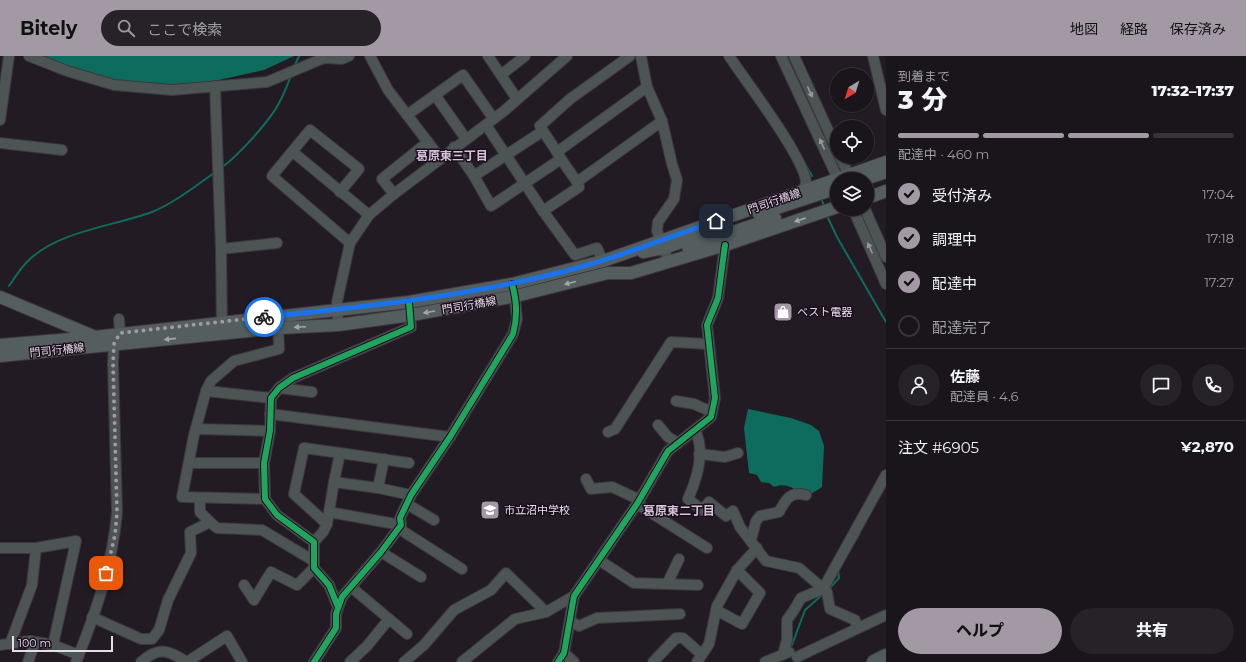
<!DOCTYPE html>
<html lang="ja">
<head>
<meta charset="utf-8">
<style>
  :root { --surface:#1a141b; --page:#272128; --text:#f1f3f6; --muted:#9f9ea3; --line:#38333a; --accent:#a299a5 }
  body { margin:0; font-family:Montserrat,"Noto Sans JP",sans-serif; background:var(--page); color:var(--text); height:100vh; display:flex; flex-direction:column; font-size:15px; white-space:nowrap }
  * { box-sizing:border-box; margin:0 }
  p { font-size:13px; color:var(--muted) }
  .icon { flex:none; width:22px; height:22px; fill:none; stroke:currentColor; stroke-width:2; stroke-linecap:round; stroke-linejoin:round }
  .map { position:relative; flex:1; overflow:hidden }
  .sheet { display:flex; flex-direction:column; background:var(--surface); width:360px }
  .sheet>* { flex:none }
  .needle { width:26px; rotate:218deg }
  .tools { position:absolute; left:830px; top:12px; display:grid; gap:8px }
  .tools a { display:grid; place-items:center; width:44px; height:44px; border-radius:50%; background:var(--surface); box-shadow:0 1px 3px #0004,0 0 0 1px var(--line); font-size:20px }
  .scale { position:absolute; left:12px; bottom:10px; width:101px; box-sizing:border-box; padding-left:4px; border:2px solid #e7ddea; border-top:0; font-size:11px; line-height:14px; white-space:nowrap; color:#e7ddea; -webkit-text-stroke:3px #1c0e1f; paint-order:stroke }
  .pin { position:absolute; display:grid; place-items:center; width:34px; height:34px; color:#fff; margin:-17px; border-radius:8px; box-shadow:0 2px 6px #0006 }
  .courier { position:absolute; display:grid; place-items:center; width:40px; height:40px; margin:-20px; border:3px solid #1a73e8; border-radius:50%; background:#fff; color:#222; box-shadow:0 1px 5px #0007 }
  .summary em { font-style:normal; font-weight:800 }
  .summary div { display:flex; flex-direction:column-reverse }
  .summary { display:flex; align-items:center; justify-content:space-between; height:68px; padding:0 12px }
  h1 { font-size:26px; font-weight:800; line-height:30px }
  .bar { display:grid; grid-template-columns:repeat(4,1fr); gap:6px 4px; align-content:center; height:48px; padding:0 12px }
  .bar i { height:5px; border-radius:3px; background:var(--line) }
  .bar .current { background:var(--accent) }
  .bar p { grid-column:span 4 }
  .line { display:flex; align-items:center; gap:10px; padding:0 12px; border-top:1px solid var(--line) }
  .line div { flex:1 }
  .round { display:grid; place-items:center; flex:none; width:42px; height:42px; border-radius:21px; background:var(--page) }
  ol { padding:0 12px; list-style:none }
  li { display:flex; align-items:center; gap:12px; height:44px }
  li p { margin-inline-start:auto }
  li .icon { padding:4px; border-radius:50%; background:var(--accent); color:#111; stroke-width:4 }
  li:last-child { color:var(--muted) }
  li i { width:22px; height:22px; border:2px solid var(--line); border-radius:50% }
  .action { display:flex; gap:8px; margin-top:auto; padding:8px 12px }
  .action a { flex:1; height:46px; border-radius:24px; background:var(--accent); color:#111; font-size:16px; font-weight:800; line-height:46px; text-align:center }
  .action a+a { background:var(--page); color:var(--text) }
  header { display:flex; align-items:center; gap:24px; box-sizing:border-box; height:56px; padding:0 20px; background:var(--accent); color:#111 }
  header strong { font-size:19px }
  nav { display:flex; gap:22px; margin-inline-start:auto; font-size:14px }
  .search { width:280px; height:36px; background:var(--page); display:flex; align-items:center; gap:10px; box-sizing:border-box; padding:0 14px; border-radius:22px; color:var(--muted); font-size:15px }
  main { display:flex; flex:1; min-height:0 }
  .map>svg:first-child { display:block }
  .water { fill:#0e6c5e }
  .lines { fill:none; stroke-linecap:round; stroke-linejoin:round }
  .stream { stroke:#0e6c5e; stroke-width:2 }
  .minor-casing { stroke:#3d373f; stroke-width:12 }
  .major-casing { stroke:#3d373f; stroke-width:14 }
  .highway-casing { stroke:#3d373f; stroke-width:16 }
  .minor { stroke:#4c5454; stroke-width:10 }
  .major { stroke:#555e5f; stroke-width:12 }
  .highway { stroke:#525b5b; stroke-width:14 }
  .cycleway-casing { stroke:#1c0e1f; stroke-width:8 }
  .cycleway { stroke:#20a55d; stroke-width:6 }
  .oneway { fill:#9a989f }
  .oneway2 { fill:#a5a4ab }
  .done { stroke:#a299a5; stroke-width:4; stroke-dasharray:0 7.2 }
  .route { stroke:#1a73e8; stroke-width:5 }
  .labels { text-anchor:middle; stroke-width:3; stroke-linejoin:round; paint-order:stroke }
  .street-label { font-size:11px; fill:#e7ddea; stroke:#1c0e1f }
  .poi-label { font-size:11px; fill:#e7ddea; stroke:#1c0e1f; text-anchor:start }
  .neighbourhood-label { font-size:12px; font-weight:bold; fill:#d5c2d9; stroke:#1c0e1f }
</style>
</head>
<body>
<header>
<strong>Bitely</strong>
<div class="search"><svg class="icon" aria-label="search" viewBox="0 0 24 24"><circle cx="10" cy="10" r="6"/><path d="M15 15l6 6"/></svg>ここで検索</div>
<nav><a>地図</a><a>経路</a><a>保存済み</a></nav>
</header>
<main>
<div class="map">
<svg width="886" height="606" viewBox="0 0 886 606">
  <rect width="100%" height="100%" fill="#221b24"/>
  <g class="water">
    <polygon points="35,0 294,0 264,14 214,25 168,30 114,24"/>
    <path d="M748,353L791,362L811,369L819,375L824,390L822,431L811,438L794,436L793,432C787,429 781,428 774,431L769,427L761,426L757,419L749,417L744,372Z"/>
  </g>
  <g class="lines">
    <g class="stream">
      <polyline points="295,9 299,0"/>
      <polyline points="788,78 812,120"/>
      <path d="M221,112C238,100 271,64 280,45C284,38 287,30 290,22"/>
      <polyline points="821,141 824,151"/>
      <polyline points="828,162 837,181 886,266"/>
      <path d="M9,230C16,220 21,211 30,203C60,175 114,170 152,156C174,147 194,131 214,117"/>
      <polyline points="854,487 860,477"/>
      <polyline points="828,534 839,522 838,514"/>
      <polyline points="792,589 805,554 823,538"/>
    </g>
    <defs>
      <g id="minor">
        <polyline points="29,0 67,15 114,29 172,34 267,26 324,2 342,3 349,0"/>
        <polyline points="370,0 388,34 440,102"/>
        <polyline points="488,0 517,43"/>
        <polyline points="641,0 647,31 662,65 672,108 677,124 674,143 658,166 657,175 669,206"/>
        <path d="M729,0C745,24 804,101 806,126C806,129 804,132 803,134"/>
        <polyline points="781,0 838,123"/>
        <polyline points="794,0 837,94"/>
        <polyline points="873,0 886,54"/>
        <polyline points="501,19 525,0"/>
        <polyline points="215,30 221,193 222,274"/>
        <polyline points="435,39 466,83"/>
        <polyline points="407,59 463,19 493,62"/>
        <polyline points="0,64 9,0"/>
        <polyline points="486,69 543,155 575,199 597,192 603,205"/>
        <polyline points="543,75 557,96"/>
        <polyline points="0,87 62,94"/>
        <polyline points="454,91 474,120 543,75 540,70 570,43 630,0"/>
        <polyline points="293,96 369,159"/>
        <polyline points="840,101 851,123"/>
        <polyline points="561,103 577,126 662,65"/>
        <polyline points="474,120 491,150 561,103 557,96 647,31"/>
        <polyline points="340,136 359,113 310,74 272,120 350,187"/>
        <polyline points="394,138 382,123 428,86"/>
        <polyline points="853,153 886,228"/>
        <polyline points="865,153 886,201"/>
        <polyline points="543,155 579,131 577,126"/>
        <polyline points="221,193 277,187"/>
        <polyline points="338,269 337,246 350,187 369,159 394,138 504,55 567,0"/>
        <polyline points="279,332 312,336"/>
        <polyline points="206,335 271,342"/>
        <polyline points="676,345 694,348 712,356"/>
        <polyline points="270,358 450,381"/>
        <polyline points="658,369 668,381 678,387"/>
        <polyline points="196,373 270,375"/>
        <path d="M695,374C706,396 697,423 688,443L702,454L709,446L726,460L733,455L740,471L766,505L799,512L827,536L830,553L855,564L857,572"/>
        <polyline points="608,376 615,373 671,286 709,288"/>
        <polyline points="340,397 409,407"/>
        <polyline points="699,398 725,401 738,397"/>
        <polyline points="189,407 264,407"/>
        <polyline points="586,423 591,433 612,431 640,444"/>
        <polyline points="378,432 384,403"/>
        <polyline points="265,443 182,441 194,379 206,335 211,325 234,305 279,293 278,266"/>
        <polyline points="407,448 434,464"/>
        <polyline points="637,448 707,492"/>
        <polyline points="329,456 334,426"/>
        <polyline points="210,466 217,472 262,474 314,505"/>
        <polyline points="401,469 329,456 327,468 294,438 304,392 340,397 334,426 378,432 411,439"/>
        <polyline points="398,472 462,513"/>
        <path d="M751,484L756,465L760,460L779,456C786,443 790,435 806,439"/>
        <polyline points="314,486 323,476 327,468"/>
        <polyline points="0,492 36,492 76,485 53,589"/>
        <polyline points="381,496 421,521"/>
        <polyline points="599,504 634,527 698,529"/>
        <polyline points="667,528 679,503"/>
        <polyline points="244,529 254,544 271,516 297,529 314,512"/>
        <polyline points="351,531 407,578"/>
        <polyline points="338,551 329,529 314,512 314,486 277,459 265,443 264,407 270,375 271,342 279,332 293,322 411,271 410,252"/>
        <polyline points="716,554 742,568 760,537 737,514"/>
        <polyline points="92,561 141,583 152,583 159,574 168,544 191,497 190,476 210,466 200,456 200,442"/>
        <polyline points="570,565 579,570 597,562 680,558"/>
        <polyline points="10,588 32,529 36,492"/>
        <polyline points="0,589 30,585 53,589 79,599"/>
        <polyline points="564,597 574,606"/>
        <polyline points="783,598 787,584 787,564 794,554 801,542 823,533 886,419"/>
        <polyline points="797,601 886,559"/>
        <polyline points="28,606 35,586"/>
        <path d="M76,606C95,559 113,507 117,456L113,307L114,288L120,277L119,263"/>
        <path d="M141,606C159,590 168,594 187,606"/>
        <polyline points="187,606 227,580 242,606"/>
        <polyline points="314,606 336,572 336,558 342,541 381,496 401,469 400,462 411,439 450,381 513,278 517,263 514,233"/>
        <polyline points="350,606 367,590 389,563"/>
        <polyline points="404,606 424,589 454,554 491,534 506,517 546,556"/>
        <polyline points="462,606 515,563 546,556 574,540"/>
        <polyline points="558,606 564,597 574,540 637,448 668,395 711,361 715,342 707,269 718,242 725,189"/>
        <polyline points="653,606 676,582 683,582 701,598"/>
        <polyline points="697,606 709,588 717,550 737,514 757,492"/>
        <polyline points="765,606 789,596"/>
      </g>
      <g id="major">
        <polyline points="865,123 886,116"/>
        <polyline points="867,142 886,135"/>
        <polyline points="759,158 837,132"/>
        <polyline points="688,191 775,162"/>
        <polyline points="643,196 664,192 698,180"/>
        <polyline points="0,241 93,280"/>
        <polyline points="0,289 95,281 409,246 512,228 603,205 886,106"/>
        <polyline points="0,300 278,272 338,269 411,259 516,240 608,217 631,217 725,189 837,151"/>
      </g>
      <polyline id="highway" points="874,606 886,600"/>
    </defs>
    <use href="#minor" class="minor-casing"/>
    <use href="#major" class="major-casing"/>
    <use href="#highway" class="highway-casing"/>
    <use href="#minor" class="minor"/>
    <use href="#major" class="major"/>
    <use href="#highway" class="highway"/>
    <defs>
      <g id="cycleway">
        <polyline points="338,551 329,529 314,512 314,486 277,459 265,443 264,407 270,375 271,342 279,332 293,322 411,271 409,246"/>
        <path d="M314,606L336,572V558L342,541L381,496L401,469L400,462L411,439L450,381L513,278C518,260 517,245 512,228"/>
        <polyline points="558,606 564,597 574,540 637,448 668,395 711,361 715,342 707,269 718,242 725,189"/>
      </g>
    </defs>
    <use href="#cycleway" class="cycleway-casing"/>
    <use href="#cycleway" class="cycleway"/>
  </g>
  <defs><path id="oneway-solid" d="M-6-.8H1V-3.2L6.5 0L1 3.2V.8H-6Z"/></defs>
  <g class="oneway">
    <use href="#oneway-solid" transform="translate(810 36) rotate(66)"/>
    <use href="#oneway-solid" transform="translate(822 88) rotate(-115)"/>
    <use href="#oneway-solid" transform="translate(870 192) rotate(-114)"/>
  </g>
  <g class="oneway2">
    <use href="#oneway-solid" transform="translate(800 164) rotate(161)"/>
    <use href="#oneway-solid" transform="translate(570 227) rotate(166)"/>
    <use href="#oneway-solid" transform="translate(429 256) rotate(170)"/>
    <use href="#oneway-solid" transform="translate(300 271) rotate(177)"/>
    <use href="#oneway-solid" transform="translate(170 283) rotate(174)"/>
  </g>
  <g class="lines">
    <polyline class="done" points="106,517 115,479 117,456 113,307 114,288 120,277 264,261"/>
    <path class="route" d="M264,261C363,251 461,241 558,217C612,204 664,183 716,165"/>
  </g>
  <defs>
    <symbol id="shop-square" viewBox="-11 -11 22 22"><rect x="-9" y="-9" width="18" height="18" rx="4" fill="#a299a5" stroke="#1c0e1f"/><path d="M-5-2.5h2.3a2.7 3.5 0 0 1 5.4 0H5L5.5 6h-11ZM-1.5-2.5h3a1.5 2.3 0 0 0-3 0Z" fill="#fff"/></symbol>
    <symbol id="school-square" viewBox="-11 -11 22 22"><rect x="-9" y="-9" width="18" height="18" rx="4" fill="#a299a5" stroke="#1c0e1f"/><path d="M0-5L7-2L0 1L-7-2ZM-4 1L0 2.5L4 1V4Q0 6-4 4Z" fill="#fff"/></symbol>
  </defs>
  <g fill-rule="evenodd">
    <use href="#shop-square" x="772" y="245" width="22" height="22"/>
    <use href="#school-square" x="479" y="443" width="22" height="22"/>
  </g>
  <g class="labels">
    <g class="street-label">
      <text transform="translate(774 145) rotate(-19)" y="4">門司行橋線</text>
      <text transform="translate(469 249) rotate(-10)" y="4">門司行橋線</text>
      <text transform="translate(57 294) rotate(-6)" y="4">門司行橋線</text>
    </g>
    <g class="poi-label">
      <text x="797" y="260">ベスト電器</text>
      <text x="504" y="458">市立沼中学校</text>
    </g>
    <g class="neighbourhood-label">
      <text x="452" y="104">葛原東三丁目</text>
      <text x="679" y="459">葛原東二丁目</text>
    </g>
  </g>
</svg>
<div class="tools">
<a><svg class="needle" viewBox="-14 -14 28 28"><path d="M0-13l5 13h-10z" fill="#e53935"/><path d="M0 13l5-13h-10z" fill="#9f9ea3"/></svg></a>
<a><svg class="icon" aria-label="locate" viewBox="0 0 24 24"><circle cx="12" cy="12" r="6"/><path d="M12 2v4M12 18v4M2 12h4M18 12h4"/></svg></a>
<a><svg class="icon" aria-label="layers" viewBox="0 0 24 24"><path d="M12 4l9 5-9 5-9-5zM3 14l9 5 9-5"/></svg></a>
</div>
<div class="scale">100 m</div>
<div class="pin" style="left:106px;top:517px;background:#ea580c"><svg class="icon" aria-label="bag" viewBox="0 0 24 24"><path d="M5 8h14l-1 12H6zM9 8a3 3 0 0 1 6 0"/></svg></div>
<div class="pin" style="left:716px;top:165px;background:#1f2937"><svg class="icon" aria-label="home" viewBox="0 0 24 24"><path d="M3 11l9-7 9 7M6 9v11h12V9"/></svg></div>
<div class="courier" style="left:264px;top:261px"><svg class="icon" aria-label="bike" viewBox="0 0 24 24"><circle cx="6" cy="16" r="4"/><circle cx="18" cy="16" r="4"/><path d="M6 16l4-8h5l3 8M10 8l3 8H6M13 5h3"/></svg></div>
</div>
<section class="sheet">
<div class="summary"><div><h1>3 分</h1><p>到着まで</p></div><em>17:32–17:37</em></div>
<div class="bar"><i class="current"></i><i class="current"></i><i class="current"></i><i></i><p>配達中 · 460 m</p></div>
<ol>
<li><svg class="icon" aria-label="check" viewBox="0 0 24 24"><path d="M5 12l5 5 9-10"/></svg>受付済み<p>17:04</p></li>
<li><svg class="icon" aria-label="check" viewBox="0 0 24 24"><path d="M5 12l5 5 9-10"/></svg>調理中<p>17:18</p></li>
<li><svg class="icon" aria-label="check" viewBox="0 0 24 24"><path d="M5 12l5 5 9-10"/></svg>配達中<p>17:27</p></li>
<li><i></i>配達完了</li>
</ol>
<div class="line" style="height:72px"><a class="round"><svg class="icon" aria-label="person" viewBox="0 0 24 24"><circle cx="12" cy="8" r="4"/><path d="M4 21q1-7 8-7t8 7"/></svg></a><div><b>佐藤</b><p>配達員 · 4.6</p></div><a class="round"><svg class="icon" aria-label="chat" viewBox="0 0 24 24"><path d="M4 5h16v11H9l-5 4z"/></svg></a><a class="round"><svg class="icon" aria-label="phone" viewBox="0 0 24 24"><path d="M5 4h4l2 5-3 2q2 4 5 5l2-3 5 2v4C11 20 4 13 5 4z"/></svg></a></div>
<div class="line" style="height:52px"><div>注文 #6905</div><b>¥2,870</b></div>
<div class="action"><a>ヘルプ</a><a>共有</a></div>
</section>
</main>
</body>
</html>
